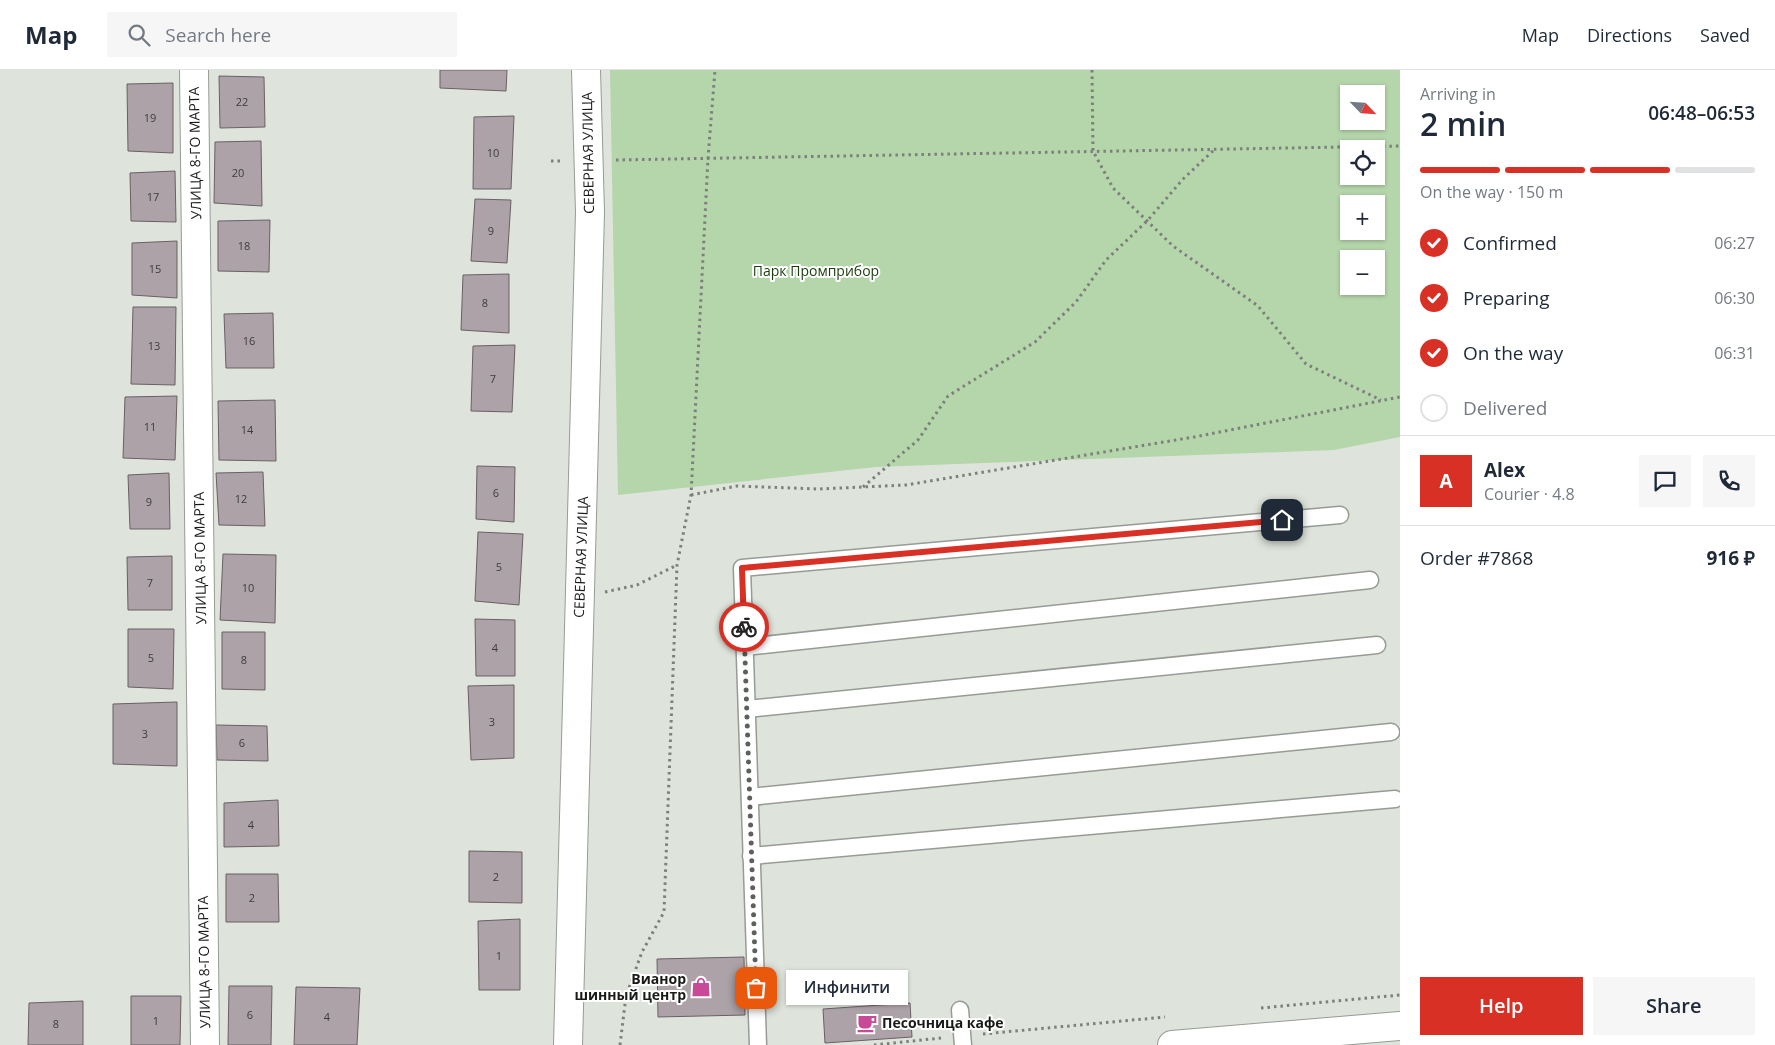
<!DOCTYPE html>
<html lang="en">
<head>
<meta charset="utf-8">
<style>
  :root { --surface:#fff; --page:#f6f6f7; --text:#1f2937; --muted:#747a83; --line:#e0e1e3; --accent:#d93025 }
  body { margin:0; font-family:"Open Sans",sans-serif; background:var(--page); color:var(--text); height:100vh; display:flex; flex-direction:column; font-size:19px; white-space:nowrap }
  * { box-sizing:border-box; margin:0 }
  p { font-size:16px; color:var(--muted) }
  .icon { flex:none; width:28px; height:28px; fill:none; stroke:currentColor; stroke-width:2; stroke-linecap:round; stroke-linejoin:round }
  .map { position:relative; flex:1; overflow:hidden }
  .details { display:flex; flex-direction:column; background:var(--surface); width:375px }
  .details>* { flex:none }
  .needle { width:32px; rotate:115deg }
  .controls { position:absolute; left:1340px; top:15px; display:grid; gap:10px }
  .controls a { display:grid; place-items:center; width:45px; height:45px; border-radius:0px; background:var(--surface); box-shadow:0 1px 4px #0004; font-size:25px }
  .pin { position:absolute; display:grid; place-items:center; width:42px; height:42px; color:#fff; margin:-21px; border-radius:10px; box-shadow:0 2px 8px #0006 }
  .courier { position:absolute; display:grid; place-items:center; width:50px; height:50px; margin:-25px; border:4px solid #d93025; border-radius:50%; background:#fff; color:#222; box-shadow:0 1px 6px #0007 }
  .bubble { position:absolute; height:35px; border-radius:0px; background:var(--surface); box-shadow:0 1px 4px #0004; font-size:16px; font-weight:600; line-height:35px; text-align:center }
  .headline em { font-style:normal; font-weight:600 }
  .headline div { display:flex; flex-direction:column-reverse }
  .headline { display:flex; align-items:center; justify-content:space-between; height:85px; padding:0 20px }
  h1 { font-size:32px; font-weight:600; line-height:38px }
  .bar { display:grid; grid-template-columns:repeat(4,1fr); gap:8px 5px; align-content:center; height:60px; padding:0 20px }
  .bar i { height:6px; border-radius:4px; background:var(--line) }
  .bar .active { background:var(--accent) }
  .bar p { grid-column:span 4 }
  .line { display:flex; align-items:center; gap:12px; padding:0 20px; border-top:1px solid var(--line) }
  .line div { flex:1 }
  .round { display:grid; place-items:center; flex:none; width:52px; height:52px; border-radius:0px; background:var(--page) }
  ol { padding:0 20px; list-style:none }
  li { display:flex; align-items:center; gap:15px; height:55px }
  li p { margin-inline-start:auto }
  li .icon { padding:5px; border-radius:50%; background:var(--accent); color:#fff; stroke-width:4 }
  li:last-child { color:var(--muted) }
  li i { width:28px; height:28px; border:2px solid var(--line); border-radius:50% }
  .primary-button { display:flex; gap:10px; margin-top:auto; padding:10px 20px }
  .primary-button a { flex:1; height:58px; border-radius:0px; background:var(--accent); color:#fff; font-size:20px; font-weight:600; line-height:58px; text-align:center }
  .primary-button a+a { background:var(--page); color:var(--text) }
  header { display:flex; align-items:center; gap:30px; box-sizing:border-box; height:70px; padding:0 25px; background:var(--surface); border-bottom:1px solid var(--line) }
  header strong { font-size:24px }
  nav { display:flex; gap:28px; margin-inline-start:auto; font-size:18px }
  .search { width:350px; height:45px; background:var(--page); display:flex; align-items:center; gap:12px; box-sizing:border-box; padding:0 18px; border-radius:0px; color:var(--muted); font-size:19px }
  main { display:flex; flex:1; min-height:0 }
  .map>svg:first-child { display:block }
  .green { fill:#b5d5ab; fill-rule:evenodd }
  .building { fill:#aca2a7; stroke:#696064 }
  .lines { fill:none; stroke-linecap:round; stroke-linejoin:round }
  .service-casing { stroke:#969c94; stroke-width:19 }
  .minor-casing { stroke:#969c94; stroke-width:30 }
  .tertiary-casing { stroke:#969c94; stroke-width:30 }
  .path { stroke:#7c807b; stroke-width:3; stroke-dasharray:2.5 4; stroke-linecap:butt }
  .service { stroke:#fff; stroke-width:16 }
  .minor { stroke:#fff; stroke-width:28 }
  .tertiary { stroke:#fff; stroke-width:28 }
  .done { stroke:#5d615c; stroke-width:5; stroke-dasharray:0 9 }
  .route { stroke:#d93025; stroke-width:6 }
  .labels { text-anchor:middle; stroke-width:4; stroke-linejoin:round; paint-order:stroke }
  .number-label { font-size:11px; fill:#3d3c3b }
  .street-label { font-size:14px; fill:#181a17; stroke:#fff }
  .park-label { font-size:14px; fill:#193b0d; stroke:#fff }
  .poi-label { font-size:14px; font-weight:bold; fill:#181a17; stroke:#fff; text-anchor:end }
</style>
</head>
<body>
<header>
<strong>Map</strong>
<div class="search"><svg class="icon" aria-label="search" viewBox="0 0 24 24"><circle cx="10" cy="10" r="6"/><path d="M15 15l6 6"/></svg>Search here</div>
<nav><a>Map</a><a>Directions</a><a>Saved</a></nav>
</header>
<main>
<div class="map">
<svg width="1400" height="975" viewBox="0 0 1400 975">
  <rect width="100%" height="100%" fill="#dee4dc"/>
  <path class="green" d="M610,0H1400V367L1334,380L876,397L618,425ZM1349,24H1376V51H1349ZM1349,79H1376V106H1349ZM1349,134H1376V161H1349ZM1349,189H1376V216H1349Z"/>
  <g class="building">
    <polygon points="440,0 507,0 506,21 440,18"/>
    <polygon points="219,6 264,7 265,57 220,58"/>
    <polygon points="173,13 173,83 128,81 127,14"/>
    <polygon points="514,46 511,119 473,119 474,47"/>
    <polygon points="261,71 262,136 214,133 215,72"/>
    <polygon points="175,101 176,152 131,151 130,103"/>
    <polygon points="475,129 511,130 507,193 471,191"/>
    <polygon points="270,150 269,202 218,201 218,151"/>
    <polygon points="177,171 177,228 132,225 132,173"/>
    <polygon points="509,204 509,263 461,260 463,205"/>
    <polygon points="133,237 176,237 175,315 131,314"/>
    <polygon points="273,243 274,298 226,298 224,244"/>
    <polygon points="515,275 512,342 471,341 473,276"/>
    <polygon points="177,326 175,390 123,388 125,327"/>
    <polygon points="275,330 276,391 219,390 218,331"/>
    <polygon points="477,396 515,397 514,452 476,449"/>
    <polygon points="263,402 265,456 219,455 216,403"/>
    <polygon points="169,403 170,459 130,459 128,405"/>
    <polygon points="478,462 523,464 519,535 475,531"/>
    <polygon points="223,484 276,485 275,553 220,550"/>
    <polygon points="172,486 172,540 128,540 127,487"/>
    <polygon points="475,549 515,550 515,606 476,606"/>
    <polygon points="128,559 174,559 173,619 128,617"/>
    <polygon points="222,562 265,562 265,620 222,619"/>
    <polygon points="514,615 514,688 471,690 468,616"/>
    <polygon points="177,632 177,696 113,694 113,634"/>
    <polygon points="216,655 267,656 268,691 217,690"/>
    <polygon points="278,730 279,776 224,777 224,733"/>
    <polygon points="469,781 522,782 522,833 469,832"/>
    <polygon points="226,804 278,804 279,852 226,852"/>
    <polygon points="520,849 520,920 479,920 478,851"/>
    <polygon points="744,887 745,945 658,947 657,889"/>
    <polygon points="229,916 272,916 271,975 228,975"/>
    <polygon points="296,917 360,918 357,975 294,975"/>
    <polygon points="131,926 181,926 180,975 131,975"/>
    <polygon points="83,931 83,975 28,975 29,933"/>
    <polygon points="910,933 912,967 825,973 823,939"/>
  </g>
  <g class="lines">
    <defs>
      <g id="service">
        <polyline points="745,577 1370,510"/>
        <polyline points="747,639 1377,575"/>
        <polyline points="750,727 1391,662"/>
        <polyline points="751,786 1395,729"/>
        <polyline points="960,940 963,975"/>
        <polyline points="758,975 742,498 1340,445"/>
      </g>
      <g id="minor">
        <polyline points="194,0 205,975"/>
        <polyline points="568,975 590,142 586,0"/>
      </g>
      <polyline id="tertiary" points="1172,975 1400,956"/>
    </defs>
    <use href="#service" class="service-casing"/>
    <use href="#minor" class="minor-casing"/>
    <use href="#tertiary" class="tertiary-casing"/>
    <g class="path">
      <polyline points="1092,0 1093,81 1113,118 1173,176 1258,236 1306,294 1381,330"/>
      <polyline points="616,90 1400,76"/>
      <polyline points="551,91 562,91"/>
      <polyline points="863,417 918,370 948,326 1035,272 1076,232 1106,190 1148,150 1183,109 1215,79"/>
      <polyline points="691,425 737,416 819,419 906,415 1194,367 1400,327"/>
      <polyline points="605,522 637,515 677,495"/>
      <polyline points="1261,938 1400,925"/>
      <polyline points="983,964 1165,947"/>
      <polyline points="620,975 626,926 642,882 664,842 677,495 691,425 708,88 715,0"/>
      <polyline points="874,975 941,968"/>
    </g>
    <use href="#service" class="service"/>
    <use href="#minor" class="minor"/>
    <use href="#tertiary" class="tertiary"/>
  </g>
  <g class="lines">
    <polyline class="done" points="744,557 756,918"/>
    <polyline class="route" points="744,557 742,498 1282,450"/>
  </g>
  <defs>
    <symbol id="shop-bare" viewBox="-9 -9 18 18"><path d="M-5-2.5h2.3a2.7 3.5 0 0 1 5.4 0H5L5.5 6h-11ZM-1.5-2.5h3a1.5 2.3 0 0 0-3 0Z" fill="#c74997" stroke="#fff" stroke-width="2.5" paint-order="stroke"/></symbol>
    <symbol id="cafe-bare" viewBox="-9 -9 18 18"><path d="M-5.5-4.5H6V0H3Q3 3.5 0 3.5H-2.5Q-5.5 3.5-5.5 0ZM3-3.2v2h1.7v-2ZM-6 4.5H4V6H-6Z" fill="#c74997" stroke="#fff" stroke-width="2.5" paint-order="stroke"/></symbol>
  </defs>
  <g fill-rule="evenodd">
    <use href="#shop-bare" x="687" y="903" width="28" height="28"/>
    <use href="#cafe-bare" x="853" y="939" width="28" height="28"/>
  </g>
  <g class="labels">
    <g class="number-label">
      <text x="242" y="36">22</text>
      <text x="150" y="52">19</text>
      <text x="493" y="87">10</text>
      <text x="238" y="107">20</text>
      <text x="153" y="131">17</text>
      <text x="491" y="165">9</text>
      <text x="244" y="180">18</text>
      <text x="155" y="203">15</text>
      <text x="485" y="237">8</text>
      <text x="249" y="275">16</text>
      <text x="154" y="280">13</text>
      <text x="493" y="313">7</text>
      <text x="150" y="361">11</text>
      <text x="247" y="364">14</text>
      <text x="496" y="427">6</text>
      <text x="241" y="433">12</text>
      <text x="149" y="436">9</text>
      <text x="499" y="501">5</text>
      <text x="150" y="517">7</text>
      <text x="248" y="522">10</text>
      <text x="495" y="582">4</text>
      <text x="151" y="592">5</text>
      <text x="244" y="594">8</text>
      <text x="492" y="656">3</text>
      <text x="145" y="668">3</text>
      <text x="242" y="677">6</text>
      <text x="251" y="759">4</text>
      <text x="496" y="811">2</text>
      <text x="252" y="832">2</text>
      <text x="499" y="890">1</text>
      <text x="250" y="949">6</text>
      <text x="327" y="951">4</text>
      <text x="156" y="955">1</text>
      <text x="56" y="958">8</text>
    </g>
    <g class="street-label">
      <text transform="translate(195 83) rotate(-91)" y="5">УЛИЦА 8-ГО МАРТА</text>
      <text transform="translate(588 83) rotate(-91)" y="5">СЕВЕРНАЯ УЛИЦА</text>
      <text transform="translate(581 487) rotate(-88)" y="5">СЕВЕРНАЯ УЛИЦА</text>
      <text transform="translate(200 488) rotate(-91)" y="5">УЛИЦА 8-ГО МАРТА</text>
      <text transform="translate(204 892) rotate(-91)" y="5">УЛИЦА 8-ГО МАРТА</text>
    </g>
    <g class="park-label">
      <text x="816" y="206">Парк Промприбор</text>
    </g>
    <g class="poi-label">
      <text x="686" y="914">Вианор<tspan x="686" dy="16">шинный центр</tspan></text>
      <text x="882" y="958" text-anchor="start">Песочница кафе</text>
    </g>
  </g>
</svg>
<div class="controls">
<a><svg class="needle" viewBox="-14 -14 28 28"><path d="M0-13l5 13h-10z" fill="#e53935"/><path d="M0 13l5-13h-10z" fill="#747a83"/></svg></a>
<a><svg class="icon" aria-label="locate" viewBox="0 0 24 24"><circle cx="12" cy="12" r="6"/><path d="M12 2v4M12 18v4M2 12h4M18 12h4"/></svg></a>
<a>+</a>
<a>−</a>
</div>
<div class="pin" style="left:756px;top:918px;background:#ea580c"><svg class="icon" aria-label="bag" viewBox="0 0 24 24"><path d="M5 8h14l-1 12H6zM9 8a3 3 0 0 1 6 0"/></svg></div>
<div class="pin" style="left:1282px;top:450px;background:#1f2937"><svg class="icon" aria-label="home" viewBox="0 0 24 24"><path d="M3 11l9-7 9 7M6 9v11h12V9"/></svg></div>
<div class="courier" style="left:744px;top:557px"><svg class="icon" aria-label="bike" viewBox="0 0 24 24"><circle cx="6" cy="16" r="4"/><circle cx="18" cy="16" r="4"/><path d="M6 16l4-8h5l3 8M10 8l3 8H6M13 5h3"/></svg></div>
<div class="bubble" style="left:786px;top:900px;width:122px">Инфинити</div>
</div>
<section class="details">
<div class="headline"><div><h1>2 min</h1><p>Arriving in</p></div><em>06:48–06:53</em></div>
<div class="bar"><i class="active"></i><i class="active"></i><i class="active"></i><i></i><p>On the way · 150 m</p></div>
<ol>
<li><svg class="icon" aria-label="check" viewBox="0 0 24 24"><path d="M5 12l5 5 9-10"/></svg>Confirmed<p>06:27</p></li>
<li><svg class="icon" aria-label="check" viewBox="0 0 24 24"><path d="M5 12l5 5 9-10"/></svg>Preparing<p>06:30</p></li>
<li><svg class="icon" aria-label="check" viewBox="0 0 24 24"><path d="M5 12l5 5 9-10"/></svg>On the way<p>06:31</p></li>
<li><i></i>Delivered</li>
</ol>
<div class="line" style="height:90px"><b class="round" style="background:var(--accent);color:#fff">A</b><div><b>Alex</b><p>Courier · 4.8</p></div><a class="round"><svg class="icon" aria-label="chat" viewBox="0 0 24 24"><path d="M4 5h16v11H9l-5 4z"/></svg></a><a class="round"><svg class="icon" aria-label="phone" viewBox="0 0 24 24"><path d="M5 4h4l2 5-3 2q2 4 5 5l2-3 5 2v4C11 20 4 13 5 4z"/></svg></a></div>
<div class="line" style="height:65px"><div>Order #7868</div><b>916 ₽</b></div>
<div class="primary-button"><a>Help</a><a>Share</a></div>
</section>
</main>
</body>
</html>
